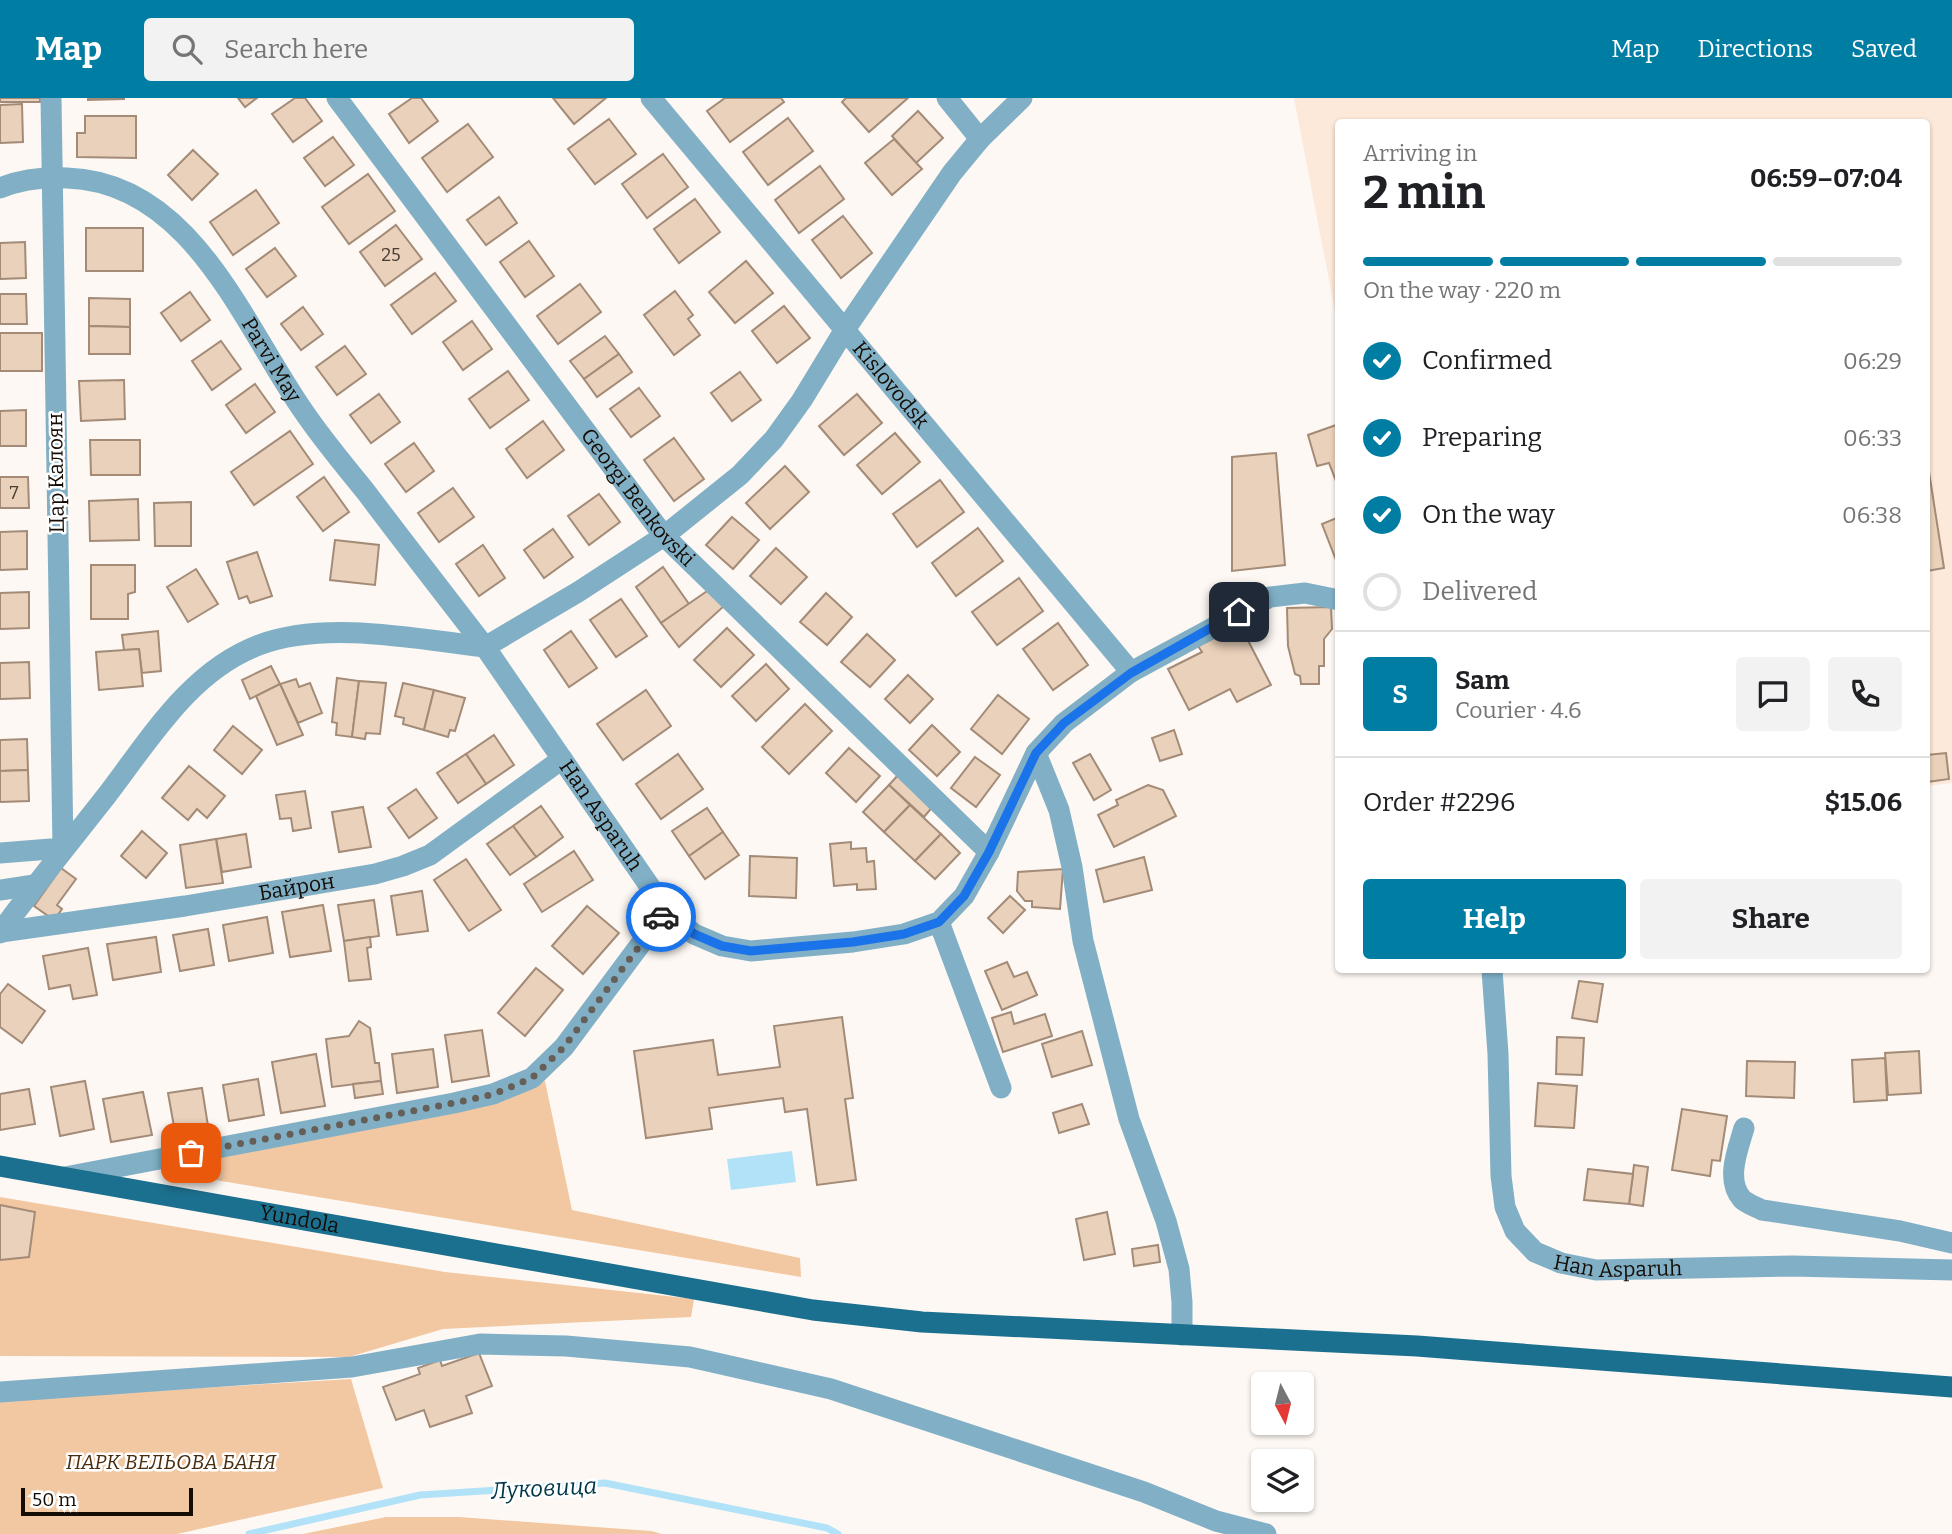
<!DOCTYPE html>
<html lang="en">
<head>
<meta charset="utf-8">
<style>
  :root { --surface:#fff; --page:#f2f2f2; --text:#202124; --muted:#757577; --line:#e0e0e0; --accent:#007da3 }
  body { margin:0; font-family:Bitter,serif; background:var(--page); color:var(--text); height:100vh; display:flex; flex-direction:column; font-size:26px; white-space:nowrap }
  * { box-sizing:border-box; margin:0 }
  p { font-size:23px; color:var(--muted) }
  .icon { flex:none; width:38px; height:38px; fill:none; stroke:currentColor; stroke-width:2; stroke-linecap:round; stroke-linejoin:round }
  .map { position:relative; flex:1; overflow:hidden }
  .side { position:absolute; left:1335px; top:21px; width:595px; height:854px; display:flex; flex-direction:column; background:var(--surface); border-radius:7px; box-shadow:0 2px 5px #0004 }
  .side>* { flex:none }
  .needle { width:46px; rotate:173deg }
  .fabs { position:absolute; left:1251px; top:1274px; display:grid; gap:14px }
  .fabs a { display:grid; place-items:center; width:63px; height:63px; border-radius:7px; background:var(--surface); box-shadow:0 2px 5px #0004; font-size:35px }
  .scale { position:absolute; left:21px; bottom:18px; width:172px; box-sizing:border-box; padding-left:7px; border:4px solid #140c05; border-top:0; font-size:19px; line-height:24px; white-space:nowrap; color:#140c05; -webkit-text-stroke:5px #fff; paint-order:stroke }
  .pin { position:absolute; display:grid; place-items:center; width:60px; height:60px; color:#fff; margin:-30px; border-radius:14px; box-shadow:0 4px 10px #0006 }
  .courier { position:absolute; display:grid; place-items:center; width:70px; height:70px; margin:-35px; border:5px solid #1a73e8; border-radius:50%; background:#fff; color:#222; box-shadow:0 2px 9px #0007 }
  .overview em { font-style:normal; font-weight:700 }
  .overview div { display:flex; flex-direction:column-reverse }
  .overview { display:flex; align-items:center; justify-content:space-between; height:119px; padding:0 28px }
  h1 { font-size:46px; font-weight:700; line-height:52px }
  .bar { display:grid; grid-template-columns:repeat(4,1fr); gap:10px 7px; align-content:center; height:84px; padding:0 28px }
  .bar i { height:9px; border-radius:5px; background:var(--line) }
  .bar .selected { background:var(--accent) }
  .bar p { grid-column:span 4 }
  .line { display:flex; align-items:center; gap:18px; padding:0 28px; border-top:2px solid var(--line) }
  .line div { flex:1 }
  .round { display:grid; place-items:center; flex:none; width:74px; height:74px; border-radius:7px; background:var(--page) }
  ol { padding:0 28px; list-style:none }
  li { display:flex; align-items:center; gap:21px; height:77px }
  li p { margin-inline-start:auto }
  li .icon { padding:7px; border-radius:50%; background:var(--accent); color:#fff; stroke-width:4 }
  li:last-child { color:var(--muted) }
  li i { width:38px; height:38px; border:4px solid var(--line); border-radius:50% }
  .cta { display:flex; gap:14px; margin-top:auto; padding:14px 28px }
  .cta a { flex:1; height:80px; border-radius:7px; background:var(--accent); color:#fff; font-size:28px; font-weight:700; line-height:80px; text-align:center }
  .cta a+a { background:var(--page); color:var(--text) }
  header { display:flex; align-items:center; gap:42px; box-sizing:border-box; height:98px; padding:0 35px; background:var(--accent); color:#fff }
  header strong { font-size:33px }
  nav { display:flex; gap:38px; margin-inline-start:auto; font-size:24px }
  .search { width:490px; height:63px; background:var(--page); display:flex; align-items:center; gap:18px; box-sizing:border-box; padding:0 24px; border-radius:7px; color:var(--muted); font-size:26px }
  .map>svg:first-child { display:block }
  .built { fill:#fce9d9 }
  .park { fill:#f2c8a3 }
  .water { fill:#b2e2f8 }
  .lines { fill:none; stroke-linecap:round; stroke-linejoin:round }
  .stream { stroke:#b2e2f8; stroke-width:7 }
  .building { fill:#ead1bb; stroke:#a38b77; stroke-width:2 }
  .minor { stroke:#81b0c6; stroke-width:21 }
  .major { stroke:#1c708f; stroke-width:21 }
  .done { stroke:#665f58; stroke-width:7; stroke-dasharray:0 12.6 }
  .route { stroke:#1a73e8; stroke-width:9 }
  .labels { text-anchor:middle; stroke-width:5; stroke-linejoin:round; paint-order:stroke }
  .number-label { font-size:18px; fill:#4a3d32 }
  .street-label { font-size:21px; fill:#140c05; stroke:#fff }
  .park-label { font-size:21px; font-style:italic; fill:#4b2e0f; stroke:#fff }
  .water-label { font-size:23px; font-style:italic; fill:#003649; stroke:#fff }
</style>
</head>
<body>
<header>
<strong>Map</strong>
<div class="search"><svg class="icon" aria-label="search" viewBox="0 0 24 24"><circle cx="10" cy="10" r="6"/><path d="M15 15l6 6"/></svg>Search here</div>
<nav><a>Map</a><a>Directions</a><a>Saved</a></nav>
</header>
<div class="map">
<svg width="1952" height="1436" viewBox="0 0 1952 1436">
  <rect width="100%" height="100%" fill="#fdf8f3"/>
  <polygon class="built" points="1294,0 1952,0 1952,685 1927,688 1927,24 1339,24 1339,234"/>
  <g class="park">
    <polygon points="545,983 572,1112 800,1160 801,1179 197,1079 193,1056 505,998"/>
    <polygon points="0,1099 445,1174 694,1201 691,1219 443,1231 349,1259 0,1258"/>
    <polygon points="351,1281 383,1390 177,1436 0,1436 0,1302"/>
    <polygon points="386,1419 459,1419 651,1433 662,1436 303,1436"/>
  </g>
  <polygon class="water" points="792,1053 796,1084 731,1092 727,1061"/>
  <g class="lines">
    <polyline class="stream" points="249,1436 420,1397 605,1385 827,1430 838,1436"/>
  </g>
  <g class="building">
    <rect x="0" y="0" width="40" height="4"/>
    <polygon points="88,0 124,0 124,1 88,2"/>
    <polygon points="238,0 257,0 245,9"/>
    <polygon points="295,0 305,0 322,23 293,44 272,16"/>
    <polygon points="412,0 421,0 438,23 409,45 389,16"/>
    <polygon points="553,0 606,0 574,26"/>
    <polygon points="725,0 781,0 784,4 730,44 707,13"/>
    <polygon points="846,0 908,0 869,34 842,4"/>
    <polygon points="22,6 23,44 0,45 0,7"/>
    <polygon points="918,13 943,40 916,65 892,38"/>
    <polygon points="85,18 136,18 136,60 77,59 77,35 85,35"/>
    <polygon points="788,20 813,53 768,87 743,54"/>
    <polygon points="609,21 636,56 595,86 568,51"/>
    <polygon points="468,26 493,59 447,94 422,60"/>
    <polygon points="333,39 354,67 325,88 304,60"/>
    <polygon points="894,41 922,71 892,97 865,65"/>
    <polygon points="193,52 218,76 192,102 168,77"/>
    <polygon points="663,56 688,89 647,120 622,86"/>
    <polygon points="820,68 844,101 799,135 775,102"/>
    <polygon points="368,76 395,113 349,146 322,109"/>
    <polygon points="256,92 279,125 233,157 210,124"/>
    <polygon points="499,99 517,125 486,147 467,122"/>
    <polygon points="695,101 720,134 679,165 654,131"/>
    <polygon points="843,118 872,155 841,180 812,142"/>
    <polygon points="396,127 422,161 385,188 360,154"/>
    <rect x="86" y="130" width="57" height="43"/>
    <polygon points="529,143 554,178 525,199 500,164"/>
    <polygon points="25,144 26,180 0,181 0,145"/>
    <polygon points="275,150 296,178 267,199 246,171"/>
    <polygon points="746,163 773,195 735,225 709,194"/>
    <polygon points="435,175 456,203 412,236 391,207"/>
    <polygon points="580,186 601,214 558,246 537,218"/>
    <polygon points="675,193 693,217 688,221 700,237 674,257 644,217"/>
    <polygon points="190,194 210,222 181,243 161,215"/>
    <polygon points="0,196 26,196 27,226 0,226"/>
    <polygon points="89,200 130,201 130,229 89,228"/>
    <polygon points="784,208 810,240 777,265 752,233"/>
    <polygon points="303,209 323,236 301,252 281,226"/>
    <polygon points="472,223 492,251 463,272 443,244"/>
    <polygon points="89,228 130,229 130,256 89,256"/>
    <rect x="0" y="235" width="42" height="38"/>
    <polygon points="605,238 619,256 584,281 570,263"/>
    <polygon points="221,243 241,271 212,292 192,263"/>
    <polygon points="345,248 366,276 337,297 316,269"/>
    <polygon points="619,256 632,274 597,299 584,281"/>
    <polygon points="508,273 529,302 490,330 469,301"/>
    <polygon points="740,274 761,302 732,323 711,295"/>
    <polygon points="124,282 125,321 81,323 79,283"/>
    <polygon points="255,286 275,314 246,335 226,307"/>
    <polygon points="639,290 660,318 631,339 610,311"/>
    <polygon points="379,296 400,324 371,345 350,317"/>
    <polygon points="857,296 882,325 844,357 819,328"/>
    <polygon points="26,312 26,348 0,348 0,313"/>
    <polygon points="543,323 564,352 527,380 506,351"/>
    <polygon points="1339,326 1339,391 1329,365 1317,368 1308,337"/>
    <polygon points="290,333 313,366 254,407 231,374"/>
    <polygon points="895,335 920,364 882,396 857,367"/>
    <polygon points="674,340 704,381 674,403 644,362"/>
    <polygon points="90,342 140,342 140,377 91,377"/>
    <polygon points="414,345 434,373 406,394 385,366"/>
    <polygon points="1276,355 1285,467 1232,473 1232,359"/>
    <polygon points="1927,361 1944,470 1927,473"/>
    <polygon points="785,368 809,394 770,431 746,405"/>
    <polygon points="0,379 28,379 29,410 0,410"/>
    <polygon points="324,379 349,414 323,433 297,399"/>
    <polygon points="940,382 964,414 917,449 893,416"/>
    <polygon points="453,390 474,419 439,444 418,415"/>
    <polygon points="599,396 620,424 589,447 568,418"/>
    <polygon points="138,401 139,442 90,443 89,403"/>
    <polygon points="191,404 191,448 155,448 154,405"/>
    <polygon points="732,419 759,442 733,471 706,447"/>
    <polygon points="1339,419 1339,460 1336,462 1322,426"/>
    <polygon points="978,430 1003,463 956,498 932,465"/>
    <polygon points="553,431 573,459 544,480 524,452"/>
    <polygon points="27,433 27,471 0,472 0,434"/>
    <polygon points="335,442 379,447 375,487 330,482"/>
    <polygon points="483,447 505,480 479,498 456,466"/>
    <polygon points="776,450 807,479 781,506 750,478"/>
    <polygon points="257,454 272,498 250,505 247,498 239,501 227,464"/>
    <polygon points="91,467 135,467 135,494 128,496 128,521 91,521"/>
    <polygon points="663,469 689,506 661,525 636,489"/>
    <polygon points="196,471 218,506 188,524 167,489"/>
    <polygon points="1019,480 1043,513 997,547 972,514"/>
    <polygon points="710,491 724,508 679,549 661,525"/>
    <polygon points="29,494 29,530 0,531 0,495"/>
    <polygon points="826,495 852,519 827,547 800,524"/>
    <polygon points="621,501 647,538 616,559 590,522"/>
    <polygon points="1331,509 1332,531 1324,541 1324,568 1319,568 1319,586 1301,586 1300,578 1295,576 1288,548 1287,510"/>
    <polygon points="1058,525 1088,567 1053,592 1023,551"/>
    <polygon points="1240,527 1271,587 1237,604 1230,591 1189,612 1168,571 1202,554 1198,548"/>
    <polygon points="727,530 754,557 721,589 694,562"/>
    <polygon points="158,533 161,573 142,575 139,551 124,552 122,537"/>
    <polygon points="571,533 597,570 569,589 544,552"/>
    <polygon points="867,536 895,562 870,589 841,564"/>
    <polygon points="139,551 143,588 99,592 96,554"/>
    <polygon points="29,564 30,600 0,601 0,565"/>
    <polygon points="766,566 789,591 756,623 732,598"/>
    <polygon points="271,568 280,586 250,601 242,582"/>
    <polygon points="908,577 933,601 910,625 885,601"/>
    <polygon points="337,580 359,583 352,639 336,637 337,625 332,624"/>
    <polygon points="296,581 299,589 310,585 322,615 298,625 280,586"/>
    <polygon points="359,583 386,585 380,636 366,635 365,641 352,639"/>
    <polygon points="403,585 434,592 424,632 403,626 404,620 395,618"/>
    <polygon points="280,586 303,637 277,647 256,598"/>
    <polygon points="434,592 465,600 455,633 450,632 448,639 424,632"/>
    <polygon points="646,592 671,628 623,662 597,626"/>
    <polygon points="998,597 1029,621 1002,656 971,631"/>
    <polygon points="805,606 832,633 789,676 762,649"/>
    <polygon points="932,627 960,654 937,678 909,652"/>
    <polygon points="233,628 262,652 242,676 214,652"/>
    <polygon points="1174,632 1182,656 1160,663 1152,640"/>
    <polygon points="494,637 514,667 486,686 466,656"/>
    <polygon points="27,641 28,672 0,673 0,642"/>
    <polygon points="849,650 880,678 856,704 826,675"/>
    <polygon points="1946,655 1949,681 1927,684 1927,657"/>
    <polygon points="466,656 486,686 458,705 437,675"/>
    <polygon points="678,656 703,691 661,721 636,686"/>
    <polygon points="1090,656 1111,692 1094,702 1073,665"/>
    <polygon points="975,659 1000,677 976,709 951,690"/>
    <polygon points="189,668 225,698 207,720 197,711 188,722 162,700"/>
    <polygon points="28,672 29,703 0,704 0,673"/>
    <polygon points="899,676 934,707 924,719 889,687"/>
    <polygon points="889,687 910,707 884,734 863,714"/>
    <polygon points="1148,687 1163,692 1176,718 1114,749 1098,717 1118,707 1116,702"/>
    <polygon points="416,691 437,720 409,740 388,710"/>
    <polygon points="305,693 311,730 293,733 291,720 280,721 276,697"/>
    <polygon points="910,707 941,736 915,763 884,734"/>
    <polygon points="541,708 563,739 536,759 513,728"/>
    <polygon points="363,709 371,749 339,754 332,714"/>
    <polygon points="707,710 723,734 689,758 672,733"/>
    <polygon points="513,728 536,759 510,777 487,746"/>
    <polygon points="142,733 167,755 146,780 121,758"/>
    <polygon points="723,734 739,757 705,781 689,758"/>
    <polygon points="246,736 251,769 222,774 216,741"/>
    <polygon points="941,736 960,755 935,781 915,763"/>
    <polygon points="216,741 223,785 186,790 180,747"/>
    <polygon points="851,744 851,751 866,750 867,764 874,763 876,791 857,792 857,786 834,788 830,746"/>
    <polygon points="574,753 593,782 542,814 524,786"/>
    <polygon points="750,758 797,760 796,800 749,798"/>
    <polygon points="1144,759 1152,792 1104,804 1096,772"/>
    <polygon points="466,761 501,812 469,833 434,782"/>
    <polygon points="61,770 76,781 57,807 62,811 54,822 34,808"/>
    <polygon points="1063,771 1060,811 1032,809 1032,803 1025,803 1017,793 1018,774"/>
    <polygon points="422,793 428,833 397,837 391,798"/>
    <polygon points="1010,798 1025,812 1003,835 988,820"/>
    <polygon points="374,802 379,838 344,843 338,807"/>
    <polygon points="323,807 331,853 290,859 282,814"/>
    <polygon points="587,808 619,835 583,876 552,848"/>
    <polygon points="267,819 273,855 229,863 223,827"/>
    <polygon points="208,831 214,867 180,873 173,837"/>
    <polygon points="156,839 161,874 113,882 107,846"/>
    <polygon points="370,839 371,849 367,850 371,881 349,883 344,843"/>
    <polygon points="88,850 97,897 73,901 70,887 49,891 43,858"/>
    <polygon points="1007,864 1014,879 1027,874 1037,897 1002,912 985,873"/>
    <polygon points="536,870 563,892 525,938 498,915"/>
    <polygon points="1579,883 1603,886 1597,924 1572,920"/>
    <polygon points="8,886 45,913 22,945 0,929 0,896"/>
    <polygon points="1011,914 1014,926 1045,916 1052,938 1003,954 992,920"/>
    <polygon points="842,919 853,1000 845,1001 856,1082 817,1087 807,1011 785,1014 783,1000 709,1010 712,1031 646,1040 634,953 713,942 718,977 780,969 774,928"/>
    <polygon points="359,923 370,930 375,965 379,965 381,983 332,989 326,941 349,938"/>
    <polygon points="482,932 489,978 452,984 445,937"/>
    <polygon points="1082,933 1092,967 1052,979 1042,946"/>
    <polygon points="1557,939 1584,940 1582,977 1556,976"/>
    <polygon points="433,951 438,989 397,995 392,956"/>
    <polygon points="1919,953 1921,995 1888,997 1885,955"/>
    <polygon points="316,956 325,1008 281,1015 272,964"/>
    <polygon points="1885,960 1887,1002 1854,1004 1852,962"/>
    <polygon points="1747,963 1795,964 1794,1000 1746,998"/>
    <polygon points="258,981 264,1017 229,1023 223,987"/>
    <polygon points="85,983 94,1031 60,1038 51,989"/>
    <polygon points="381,983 383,996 355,1000 353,986"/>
    <polygon points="1538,985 1577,988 1574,1030 1535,1028"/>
    <polygon points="202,990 208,1028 175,1034 168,995"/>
    <polygon points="29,991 35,1026 0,1032 0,996"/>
    <polygon points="143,994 152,1037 111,1044 103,1001"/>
    <polygon points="1082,1006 1089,1026 1059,1035 1053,1015"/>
    <polygon points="1682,1011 1727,1018 1720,1063 1712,1062 1710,1078 1672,1072"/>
    <polygon points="1634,1067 1648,1069 1643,1108 1629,1106"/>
    <polygon points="1588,1071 1633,1076 1629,1106 1584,1102"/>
    <polygon points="0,1107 35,1114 29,1159 0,1162"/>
    <polygon points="1107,1114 1115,1156 1084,1162 1076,1121"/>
    <polygon points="1158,1147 1160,1164 1134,1168 1132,1151"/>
    <polygon points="479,1255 492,1288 466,1298 472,1315 430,1329 424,1312 396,1322 383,1289 420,1276 418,1270 440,1262 442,1268"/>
  </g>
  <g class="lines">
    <g class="minor">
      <path id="s1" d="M337,0L664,438L989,754"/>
      <path id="s2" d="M651,0L1131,574"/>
      <polyline points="947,0 980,41"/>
      <path id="s3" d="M0,90C22,81 44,79 67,80C192,84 243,227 304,314C323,342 345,368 366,394C405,446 445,497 485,549L578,494L664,438L740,377L774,341L802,302L844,233L952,75L980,41L1022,0"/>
      <polyline points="1036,655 1059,712 1072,769 1083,843 1129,1021 1166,1123 1179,1171 1182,1204 1182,1237"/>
      <polyline points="0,755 63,750 51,0"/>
      <polyline points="0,792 34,787"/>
      <polyline points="939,824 1001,990"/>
      <path id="s4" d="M1,834L185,808L375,776L403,768L430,757L562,661"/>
      <path id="s5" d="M0,835C34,788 71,743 107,697C150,641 190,573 259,547C325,522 417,541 485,549L666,812L694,836L722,848L751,853L853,844L904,836L939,824L964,798L989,754L1036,655L1064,625L1131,574L1270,499L1305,495L1339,502"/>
      <path id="s6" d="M1492,872L1498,956L1501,1078L1505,1109L1515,1133L1535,1154L1561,1165L1596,1172L1793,1168L1952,1172"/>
      <path d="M1744,1030C1738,1051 1725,1082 1742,1101C1747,1106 1757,1109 1762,1112L1900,1133L1952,1145"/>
      <polyline points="65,1079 454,1005 493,996 532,980 564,949 666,812"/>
      <polyline points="0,1294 352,1269 480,1246 566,1248 690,1259 831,1291 1144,1394 1216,1423 1266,1436"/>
    </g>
    <path class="major" id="s7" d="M0,1068L813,1212L922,1224L1417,1248L1952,1289"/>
  </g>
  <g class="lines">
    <polyline class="done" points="191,1055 454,1005 494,996 532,980 564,949 661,819"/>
    <polyline class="route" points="661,819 666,812 694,836 722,848 751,853 853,844 904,836 939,824 964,798 989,754 1036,655 1064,625 1131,575 1239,514"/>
  </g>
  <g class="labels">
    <g class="number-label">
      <text x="391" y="163">25</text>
      <text x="14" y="401">7</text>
    </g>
    <g class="street-label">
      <text dy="7" stroke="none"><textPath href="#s3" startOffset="355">Parvi May</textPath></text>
      <text dy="7" stroke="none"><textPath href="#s2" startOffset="374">Kislovodsk</textPath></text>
      <text transform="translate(56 375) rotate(-91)" y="7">Цар Калоян</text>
      <text dy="7" stroke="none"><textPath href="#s1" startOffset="500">Georgi Benkovski</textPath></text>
      <text dy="7" stroke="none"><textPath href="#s5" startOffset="824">Han Asparuh</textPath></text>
      <text dy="7" stroke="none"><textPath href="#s4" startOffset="299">Байрон</textPath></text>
      <text dy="7" stroke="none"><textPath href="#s7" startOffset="304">Yundola</textPath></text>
      <text dy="7" stroke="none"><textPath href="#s6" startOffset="378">Han Asparuh</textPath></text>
    </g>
    <g class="park-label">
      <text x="171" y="1371">ПАРК ВЕЛЬОВА БАНЯ</text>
    </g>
    <g class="water-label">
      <text transform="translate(544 1390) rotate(-3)" y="8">Луковица</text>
    </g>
  </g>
</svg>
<div class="fabs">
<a><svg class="needle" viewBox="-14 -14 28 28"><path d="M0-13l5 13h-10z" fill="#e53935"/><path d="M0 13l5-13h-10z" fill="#757577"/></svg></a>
<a><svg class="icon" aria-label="layers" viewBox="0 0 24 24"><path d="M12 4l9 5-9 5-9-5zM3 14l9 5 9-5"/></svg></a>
</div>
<div class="scale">50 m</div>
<div class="pin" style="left:191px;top:1055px;background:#ea580c"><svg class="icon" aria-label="bag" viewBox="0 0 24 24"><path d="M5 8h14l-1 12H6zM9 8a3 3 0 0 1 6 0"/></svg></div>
<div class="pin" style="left:1239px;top:514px;background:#1f2937"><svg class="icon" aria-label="home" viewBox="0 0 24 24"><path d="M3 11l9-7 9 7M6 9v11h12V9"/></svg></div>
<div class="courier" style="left:661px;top:819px"><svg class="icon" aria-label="car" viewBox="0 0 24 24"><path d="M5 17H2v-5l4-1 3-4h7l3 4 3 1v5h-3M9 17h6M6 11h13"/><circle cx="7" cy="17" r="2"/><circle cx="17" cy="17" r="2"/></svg></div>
<section class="side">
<div class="overview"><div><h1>2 min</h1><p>Arriving in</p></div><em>06:59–07:04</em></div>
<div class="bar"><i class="selected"></i><i class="selected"></i><i class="selected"></i><i></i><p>On the way · 220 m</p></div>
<ol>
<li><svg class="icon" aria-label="check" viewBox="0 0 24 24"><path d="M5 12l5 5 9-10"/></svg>Confirmed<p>06:29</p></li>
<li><svg class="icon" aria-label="check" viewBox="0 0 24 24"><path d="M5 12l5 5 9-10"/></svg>Preparing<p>06:33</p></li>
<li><svg class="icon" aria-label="check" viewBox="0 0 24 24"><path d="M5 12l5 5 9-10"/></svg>On the way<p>06:38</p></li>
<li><i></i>Delivered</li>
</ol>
<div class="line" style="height:126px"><b class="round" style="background:var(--accent);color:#fff">S</b><div><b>Sam</b><p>Courier · 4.6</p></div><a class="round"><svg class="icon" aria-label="chat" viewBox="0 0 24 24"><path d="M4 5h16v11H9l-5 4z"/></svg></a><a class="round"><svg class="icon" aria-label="phone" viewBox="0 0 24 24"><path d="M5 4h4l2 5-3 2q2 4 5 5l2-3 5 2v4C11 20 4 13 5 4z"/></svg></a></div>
<div class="line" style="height:91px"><div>Order #2296</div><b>$15.06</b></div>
<div class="cta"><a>Help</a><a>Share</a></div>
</section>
</div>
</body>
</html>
